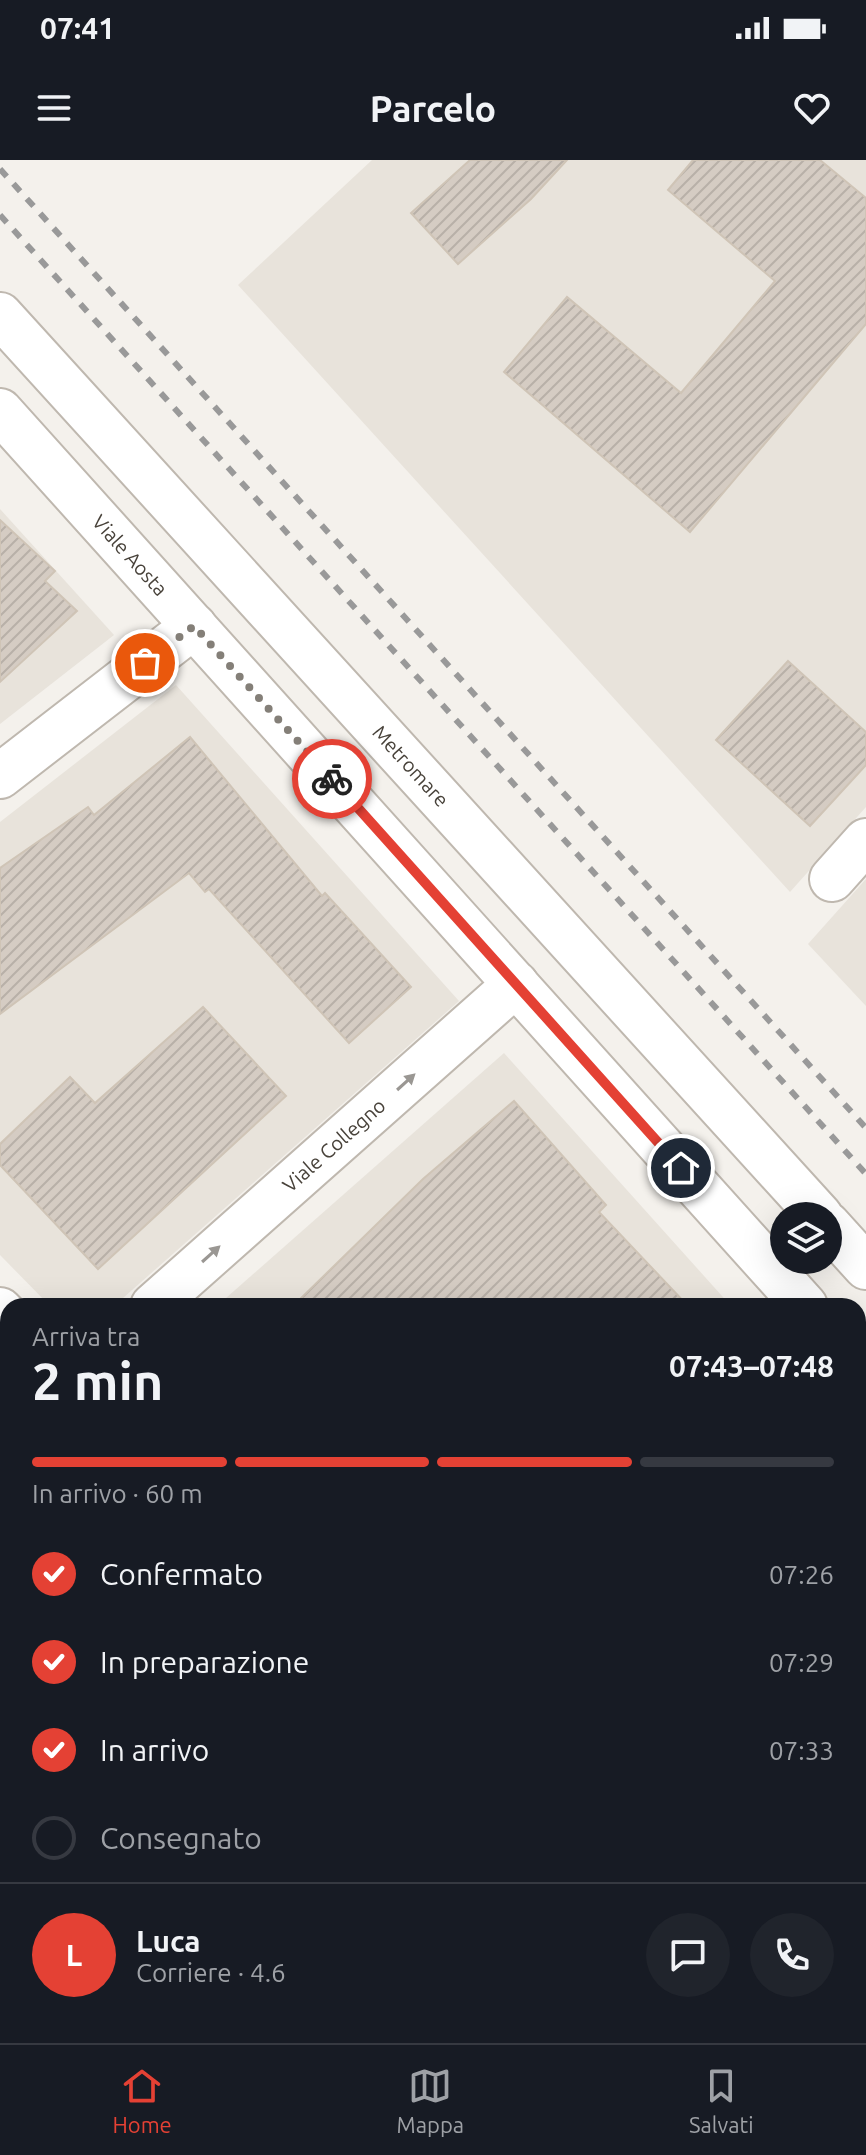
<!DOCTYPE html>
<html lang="it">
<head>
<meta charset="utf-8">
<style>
  :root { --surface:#171b24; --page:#20242c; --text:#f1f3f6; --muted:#9ea1a6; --line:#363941; --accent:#e44134 }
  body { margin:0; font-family:Ubuntu,sans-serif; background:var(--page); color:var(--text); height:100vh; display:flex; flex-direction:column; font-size:30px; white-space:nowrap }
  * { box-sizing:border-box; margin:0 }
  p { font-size:26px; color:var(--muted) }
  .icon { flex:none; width:44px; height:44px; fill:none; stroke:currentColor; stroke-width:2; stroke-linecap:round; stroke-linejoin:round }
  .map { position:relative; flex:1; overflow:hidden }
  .sheet { position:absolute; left:0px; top:1138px; width:866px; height:746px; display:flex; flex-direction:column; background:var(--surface); border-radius:24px 24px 0 0; box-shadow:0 8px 32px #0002 }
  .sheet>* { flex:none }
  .fabs { position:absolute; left:770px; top:1042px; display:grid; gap:16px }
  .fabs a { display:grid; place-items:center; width:72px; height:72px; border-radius:50%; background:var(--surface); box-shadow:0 8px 32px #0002; font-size:40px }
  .pin { position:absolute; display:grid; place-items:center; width:68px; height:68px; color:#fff; margin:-34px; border:4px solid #fff; border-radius:50%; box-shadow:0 2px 8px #0007 }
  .courier { position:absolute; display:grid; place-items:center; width:80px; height:80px; margin:-40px; border:6px solid #e44134; border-radius:50%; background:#fff; color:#222; box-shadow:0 2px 10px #0007 }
  .head em { font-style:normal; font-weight:700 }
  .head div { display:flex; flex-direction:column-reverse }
  .head { display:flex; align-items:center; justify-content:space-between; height:136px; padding:0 32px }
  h1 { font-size:52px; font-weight:700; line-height:60px }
  .bar { display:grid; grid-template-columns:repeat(4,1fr); gap:12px 8px; align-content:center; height:96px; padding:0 32px }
  .bar i { height:10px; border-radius:6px; background:var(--line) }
  .bar .on { background:var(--accent) }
  .bar p { grid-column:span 4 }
  .line { display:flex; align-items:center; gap:20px; padding:0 32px; border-top:2px solid var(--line) }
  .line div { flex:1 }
  .round { display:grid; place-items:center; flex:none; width:84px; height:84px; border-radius:42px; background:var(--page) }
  ol { padding:0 32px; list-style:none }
  li { display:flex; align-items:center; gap:24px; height:88px }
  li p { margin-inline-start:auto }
  li .icon { padding:8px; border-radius:50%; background:var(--accent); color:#fff; stroke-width:4 }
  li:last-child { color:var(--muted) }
  li i { width:44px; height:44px; border:4px solid var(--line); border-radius:50% }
  .status { display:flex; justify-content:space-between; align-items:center; height:56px; padding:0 40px; background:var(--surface); direction:ltr }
  .status svg { height:22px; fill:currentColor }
  header { display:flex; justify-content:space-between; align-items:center; height:104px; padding:0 32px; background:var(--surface); font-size:36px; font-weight:700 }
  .tabs { display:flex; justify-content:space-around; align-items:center; height:112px; border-top:2px solid var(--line); background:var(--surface); font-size:22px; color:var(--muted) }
  .tabs a { display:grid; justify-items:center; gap:4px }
  .tabs .on { color:var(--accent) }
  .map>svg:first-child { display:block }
  .residential { fill:#e8e3db }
  .building { fill:url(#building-hatch); stroke:#cfc4b6; stroke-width:2 }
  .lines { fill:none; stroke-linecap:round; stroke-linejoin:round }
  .minor-casing { stroke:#bfb8af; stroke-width:48 }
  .minor { stroke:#fff; stroke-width:44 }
  .rail { stroke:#999; stroke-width:6; stroke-dasharray:10 10; stroke-linecap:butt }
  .oneway { fill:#9a9793 }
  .done { stroke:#847f78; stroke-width:8; stroke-dasharray:0 14.4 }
  .route { stroke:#e44134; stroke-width:10 }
  .labels { text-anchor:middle; stroke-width:6; stroke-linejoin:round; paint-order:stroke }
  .street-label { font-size:20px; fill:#48423a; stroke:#fff }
</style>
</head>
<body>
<div class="status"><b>07:41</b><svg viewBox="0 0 49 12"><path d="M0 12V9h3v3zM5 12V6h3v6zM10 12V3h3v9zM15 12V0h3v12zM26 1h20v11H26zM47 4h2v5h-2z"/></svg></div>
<header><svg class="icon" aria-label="menu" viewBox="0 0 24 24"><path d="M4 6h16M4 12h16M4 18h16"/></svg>Parcelo<svg class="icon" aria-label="heart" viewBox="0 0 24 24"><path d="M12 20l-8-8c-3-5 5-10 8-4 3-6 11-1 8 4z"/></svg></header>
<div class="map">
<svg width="866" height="1883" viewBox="0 0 866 1883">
  <defs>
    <pattern id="building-hatch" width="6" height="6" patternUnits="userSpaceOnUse" patternTransform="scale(2)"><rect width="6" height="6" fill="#d5ccc3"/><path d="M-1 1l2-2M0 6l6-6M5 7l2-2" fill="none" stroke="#b8b0a8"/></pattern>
  </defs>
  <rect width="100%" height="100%" fill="#f4f1ec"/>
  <g class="residential">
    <polygon points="372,0 866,0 866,647 790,732 238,125"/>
    <polygon points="0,349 114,475 0,564"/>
    <polygon points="176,525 459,841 114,1146 50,1146 0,1095 0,662"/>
    <polygon points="866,719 866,846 808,784"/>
    <polygon points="504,893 731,1146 217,1146"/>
    <polygon points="0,1211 8,1220 8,1762 0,1770"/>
    <polygon points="858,1289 866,1298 866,1581 858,1588"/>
    <polygon points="866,1674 866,1883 765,1883 758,1876 858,1876 858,1681"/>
    <polygon points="8,1868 8,1876 645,1876 652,1883 0,1883 0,1875"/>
  </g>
  <g class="building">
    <polygon points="470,0 567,0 531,39 458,104 411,53"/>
    <polygon points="693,0 820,0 866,38 866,164 690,372 504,212 567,137 681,233 775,121 668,30"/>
    <polygon points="0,360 55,411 45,421 77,451 0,522"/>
    <polygon points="788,501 866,572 866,605 810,666 716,580"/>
    <polygon points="190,577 322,736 325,733 411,827 349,883 209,729 205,732 189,713 0,854 0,708 88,647 94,655"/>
    <polygon points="203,847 286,936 98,1109 0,1005 0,984 70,917 95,943"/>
    <polygon points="514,941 606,1045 599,1052 688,1146 293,1146 423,1019"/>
  </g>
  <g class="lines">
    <defs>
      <g id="minor">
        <path id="s1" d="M0,155L820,1056"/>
        <path id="s2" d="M0,251L805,1146"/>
        <polyline points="0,616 194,466"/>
        <polyline points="832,719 866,681"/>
        <polyline points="828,1065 866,1107"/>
        <path id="s3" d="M153,1146L516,824"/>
        <polyline points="0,1150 8,1158"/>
        <polyline points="858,1205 866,1214"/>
        <polyline points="858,1635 866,1627"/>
        <polyline points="0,1819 8,1812"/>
        <polyline points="704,1876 711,1883"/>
      </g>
    </defs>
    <use href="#minor" class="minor-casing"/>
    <use href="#minor" class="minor"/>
    <g class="rail">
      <polyline points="0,9 866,968"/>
      <polyline points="0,55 866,1014"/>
    </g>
  </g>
  <defs><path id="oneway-solid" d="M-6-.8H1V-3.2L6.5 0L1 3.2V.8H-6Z" transform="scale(2)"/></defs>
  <g class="oneway">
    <use href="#oneway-solid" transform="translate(406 922) rotate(-42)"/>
    <use href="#oneway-solid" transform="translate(211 1094) rotate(-42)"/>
  </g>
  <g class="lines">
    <polyline class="done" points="145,503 194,466 332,619"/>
    <polyline class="route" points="332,619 681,1008"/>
  </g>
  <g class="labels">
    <g class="street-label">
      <text dy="7" stroke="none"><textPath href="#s2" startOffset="194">Viale Aosta</textPath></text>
      <text dy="7" stroke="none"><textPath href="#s1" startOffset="610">Metromare</textPath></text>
      <text dy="7" stroke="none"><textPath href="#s3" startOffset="242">Viale Collegno</textPath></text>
    </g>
  </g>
</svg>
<div class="fabs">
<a><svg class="icon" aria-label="layers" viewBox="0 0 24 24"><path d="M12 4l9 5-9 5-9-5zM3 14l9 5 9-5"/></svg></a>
</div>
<div class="pin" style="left:145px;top:503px;background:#ea580c"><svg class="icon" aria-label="bag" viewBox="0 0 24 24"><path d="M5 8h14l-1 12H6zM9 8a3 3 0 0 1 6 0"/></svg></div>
<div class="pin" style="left:681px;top:1008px;background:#1f2937"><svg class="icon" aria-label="home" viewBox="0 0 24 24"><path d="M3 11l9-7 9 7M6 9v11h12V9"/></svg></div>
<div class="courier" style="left:332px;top:619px"><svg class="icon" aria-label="bike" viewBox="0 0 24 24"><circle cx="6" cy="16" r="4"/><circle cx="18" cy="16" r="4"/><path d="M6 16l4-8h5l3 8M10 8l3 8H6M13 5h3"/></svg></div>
<section class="sheet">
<div class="head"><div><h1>2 min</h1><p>Arriva tra</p></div><em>07:43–07:48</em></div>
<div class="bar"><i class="on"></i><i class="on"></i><i class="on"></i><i></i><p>In arrivo · 60 m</p></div>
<ol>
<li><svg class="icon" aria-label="check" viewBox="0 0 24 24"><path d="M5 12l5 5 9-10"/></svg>Confermato<p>07:26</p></li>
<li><svg class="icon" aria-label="check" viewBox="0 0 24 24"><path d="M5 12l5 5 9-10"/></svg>In preparazione<p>07:29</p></li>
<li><svg class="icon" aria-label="check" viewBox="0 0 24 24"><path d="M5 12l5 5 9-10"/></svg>In arrivo<p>07:33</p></li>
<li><i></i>Consegnato</li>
</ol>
<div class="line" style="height:144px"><b class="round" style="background:var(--accent);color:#fff">L</b><div><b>Luca</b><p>Corriere · 4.6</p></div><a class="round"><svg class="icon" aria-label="chat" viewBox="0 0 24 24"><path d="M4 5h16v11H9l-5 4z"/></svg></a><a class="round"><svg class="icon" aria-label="phone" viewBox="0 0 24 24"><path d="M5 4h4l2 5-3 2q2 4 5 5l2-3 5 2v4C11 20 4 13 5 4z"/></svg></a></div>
</section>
</div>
<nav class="tabs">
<a class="on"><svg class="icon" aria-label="home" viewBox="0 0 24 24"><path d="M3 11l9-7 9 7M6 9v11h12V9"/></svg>Home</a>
<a><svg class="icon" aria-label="map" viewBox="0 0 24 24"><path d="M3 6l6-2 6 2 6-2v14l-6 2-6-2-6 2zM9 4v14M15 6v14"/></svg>Mappa</a>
<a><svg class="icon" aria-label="saved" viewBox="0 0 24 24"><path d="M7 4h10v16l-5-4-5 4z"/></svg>Salvati</a>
</nav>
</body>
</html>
